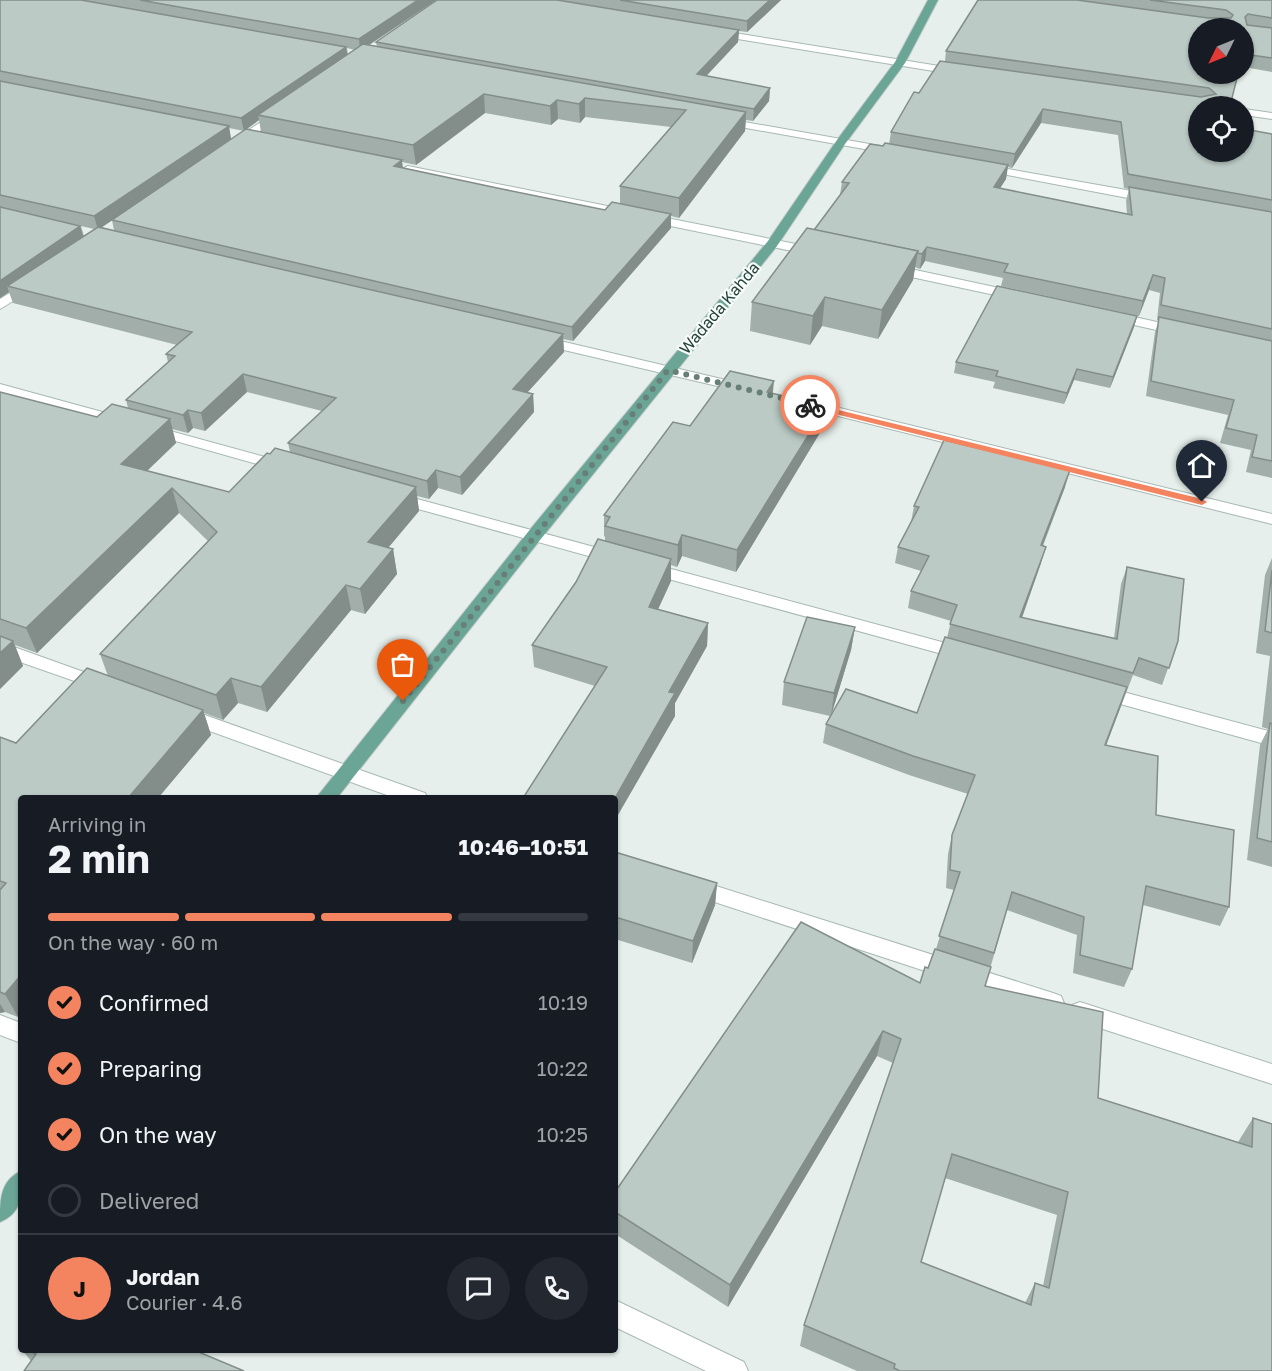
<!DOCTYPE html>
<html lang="en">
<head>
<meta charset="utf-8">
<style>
  :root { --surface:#171b24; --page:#242831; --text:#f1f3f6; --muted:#9ea1a6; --line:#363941; --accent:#f4845f }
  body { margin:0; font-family:"Golos Text",sans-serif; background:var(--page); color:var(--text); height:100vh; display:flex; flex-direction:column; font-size:22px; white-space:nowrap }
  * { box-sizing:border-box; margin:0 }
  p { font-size:20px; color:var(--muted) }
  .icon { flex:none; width:33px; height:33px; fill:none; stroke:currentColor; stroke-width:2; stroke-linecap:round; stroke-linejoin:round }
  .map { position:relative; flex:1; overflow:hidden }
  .drawer { position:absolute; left:18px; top:795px; width:600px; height:558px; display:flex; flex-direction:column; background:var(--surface); border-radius:6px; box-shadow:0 2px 4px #0004 }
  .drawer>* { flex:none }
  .needle { width:39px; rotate:227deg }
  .fabs { position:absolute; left:1188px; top:18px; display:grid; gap:12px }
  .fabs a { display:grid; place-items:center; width:66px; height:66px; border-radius:50%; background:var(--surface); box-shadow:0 2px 4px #0004; font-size:30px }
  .pin { position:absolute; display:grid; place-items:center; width:51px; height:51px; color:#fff; margin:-62px -26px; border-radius:50% 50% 50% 0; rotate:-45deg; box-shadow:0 0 6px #0007 }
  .pin .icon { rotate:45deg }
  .courier { position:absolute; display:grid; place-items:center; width:60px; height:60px; margin:-30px; border:4px solid #f4845f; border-radius:50%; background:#fff; color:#222; box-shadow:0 2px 8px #0007 }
  .overview em { font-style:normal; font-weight:700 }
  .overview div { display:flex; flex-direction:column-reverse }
  .overview { display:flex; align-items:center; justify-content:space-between; height:102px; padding:0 30px }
  h1 { font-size:39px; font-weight:700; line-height:45px }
  .bar { display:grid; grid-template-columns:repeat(4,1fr); gap:9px 6px; align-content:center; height:72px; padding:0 30px }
  .bar i { height:8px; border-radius:4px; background:var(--line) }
  .bar .selected { background:var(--accent) }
  .bar p { grid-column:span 4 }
  .line { display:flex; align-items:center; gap:15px; padding:0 30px; border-top:2px solid var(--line) }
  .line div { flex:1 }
  .round { display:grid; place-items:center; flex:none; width:63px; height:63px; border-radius:32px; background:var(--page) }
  ol { padding:0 30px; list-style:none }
  li { display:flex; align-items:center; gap:18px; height:66px }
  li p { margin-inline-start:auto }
  li .icon { padding:6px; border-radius:50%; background:var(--accent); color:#111; stroke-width:4 }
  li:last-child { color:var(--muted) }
  li i { width:33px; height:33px; border:3px solid var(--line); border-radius:50% }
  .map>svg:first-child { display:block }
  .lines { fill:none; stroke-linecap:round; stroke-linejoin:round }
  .minor-casing { stroke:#a8b8b2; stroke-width:2 }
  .major-casing { stroke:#c2cac8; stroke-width:2 }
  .minor { fill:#fff; fill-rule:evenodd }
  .major { fill:#6aa596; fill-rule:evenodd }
  .wall { fill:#a1aea9; fill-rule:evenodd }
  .shaded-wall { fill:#838d89 }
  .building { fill:#bbcac4; stroke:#838d89; stroke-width:1.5; fill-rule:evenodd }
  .route { fill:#f4845f }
  .done { stroke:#687f78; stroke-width:6; stroke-dasharray:0 10.8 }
  .labels { text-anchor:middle; stroke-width:4.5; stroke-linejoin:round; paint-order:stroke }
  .street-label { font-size:16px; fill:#24423a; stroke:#f7fbf9 }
</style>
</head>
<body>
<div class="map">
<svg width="1272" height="1371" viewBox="0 0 1272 1371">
  <rect width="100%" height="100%" fill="#e6efeb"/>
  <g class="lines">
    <defs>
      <g id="minor">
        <polygon points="716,30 958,69 963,72 958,75 713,35 711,33"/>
        <polygon points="281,109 286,112 285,114 238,146 230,146 230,142"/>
        <polygon points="1244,109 1272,113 1272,119 1244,115"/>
        <polygon points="722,118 892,148 898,151 892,154 718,123 718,119"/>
        <polygon points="985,165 1149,194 1155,198 1149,202 981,170 981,166"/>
        <polygon points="408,166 816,248 822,252 816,256 404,171 402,169"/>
        <polygon points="892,265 1018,292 1025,296 1018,300 888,272 886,269 888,266"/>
        <polygon points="31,280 37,284 36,287 0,309 0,299"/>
        <polygon points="1112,312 1184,328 1186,331 1179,335 1107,319 1105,316 1107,313"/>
        <polygon points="539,336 743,384 750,388 743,392 534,343 532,340 534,337"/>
        <polygon points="0,384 128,419 130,422 123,426 0,392"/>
        <polygon points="799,398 1272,514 1272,524 794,405 792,402 794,399"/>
        <polygon points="152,426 287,463 290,466 282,471 147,433 145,430 147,427"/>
        <polygon points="395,493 620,554 622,558 620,562 614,563 389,501 387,498"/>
        <polygon points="649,563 964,648 970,650 973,654 970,658 964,660 643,572 641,568 643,564"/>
        <polygon points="0,642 109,681 112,685 109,689 103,691 0,655"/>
        <polygon points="1101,686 1272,732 1272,746 1095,697 1092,692 1095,687"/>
        <polygon points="185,708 425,793 428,798 395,798 179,720 176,715 179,710"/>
        <polygon points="694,879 1053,993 1061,996 1064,1003 1061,1010 1053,1013 687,893 684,887 687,881"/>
        <polygon points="1080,1002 1272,1064 1272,1084 1072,1019 1069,1012 1072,1005"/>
        <polygon points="0,1015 21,1023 21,1043 0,1035"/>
        <polygon points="615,1300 744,1362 748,1371 706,1371 615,1327"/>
      </g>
      <g id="major">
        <polygon points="928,0 938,0 905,63 845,144 777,246 540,540 337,798 316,798 528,532 768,241 837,140 895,62"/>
        <path d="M21,1171C21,1194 24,1212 0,1222C0,1200 0,1181 21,1171Z"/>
      </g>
    </defs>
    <use href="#minor" class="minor-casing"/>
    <use href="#major" class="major-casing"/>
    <use href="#minor" class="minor"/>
    <use href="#major" class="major"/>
  </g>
  <g class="wall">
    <path d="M0,0H436L369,45L377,47L376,42L437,0H781L747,32L739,31L738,42L706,76L770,88L769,101L753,121L746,120L745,131L679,218L671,216V228L573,341L563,339L564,352L527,393L533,394L534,412L462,495L438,488L429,499L417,496L419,511L388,548L393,549L397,574L365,614L351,610L267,712L238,703L223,720L204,713L211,735L158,798H21V1014L18,1017L5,1012L0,1013V737L16,743L108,676L100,654L208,541L179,513L37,653L15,645L23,666L0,689V392L97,417L128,408L126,400L168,362L166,354L177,345L13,303L9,292L0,298ZM347,48L355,50L348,55ZM485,113L551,125L558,119L580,123L585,117L671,127L620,186V204L605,210L502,189L403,168L402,162L416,165ZM259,120L261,132L231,139L229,128L244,131ZM112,220L114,230L101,227ZM81,226L94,229L84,236ZM247,392L322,411L288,443L290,452L270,454L229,492L147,471L176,443L172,429L188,433L193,428L205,431Z"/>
    <path d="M978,0H1272V72L1244,67V28L1238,74L1198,152L1272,134V478L1246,472L1251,450L1220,443L1228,415L1146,396L1155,332L1159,320H1157L1160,293L1149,290L1139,316L1001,286L1003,278L925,261L920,269L915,267L913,280L878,339L822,326L810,345L750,331L752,302L814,230L840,195L842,182L889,144L891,132L919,93L945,61L946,51ZM1041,123L1118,135L1124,188L1129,189L1126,201L1127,214L1000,188L1006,179L1008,167L1012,168Z"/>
    <polygon points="1137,316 1134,327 1110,388 1074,380 1064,404 993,388 995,382 954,373 956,362"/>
    <polygon points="773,394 820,410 821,431 736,572 682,556 677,567 671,565 671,581 658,609 708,623 707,646 675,703 675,716 615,820 615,798 595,686 534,667 532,645 605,541 605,537 604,536 604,515 690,426"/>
    <path d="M1065,487L1043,546L1041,563L1022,618L1114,638L1121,584L1127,567L1178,641L1162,685L1133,675L1106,745L1156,815L1229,907L1220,926L1143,905L1132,969L1124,987L1073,973L1077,935L1007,910L985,986L1098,1098L1238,1142L1253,1118L1272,1371H857L800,1346L804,1325L893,1063L877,1056L728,1307L615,1234V1192L920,983L928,968L936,949L954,890L946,888L948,854L952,835L968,794L909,775L823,743L826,724L830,716L782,705L784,682L855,627L851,650L831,715L917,713L947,638L951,621L908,608L911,591L921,571L895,563L898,547L911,522L914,506ZM945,1178L1057,1215L1043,1286L1035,1283L1025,1303L921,1262Z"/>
    <polygon points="1272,558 1272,867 1247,860 1260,745 1268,729 1262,727 1270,656 1256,653 1265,575"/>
    <polygon points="615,852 717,883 715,905 692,963 615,939"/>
    <polygon points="22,1350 194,1350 31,1361"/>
  </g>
  <g class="shaded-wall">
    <polygon points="418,0 436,0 360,51 359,39"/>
    <polygon points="770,0 781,0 747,32 747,21"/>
    <polygon points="739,30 738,42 696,87 697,74"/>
    <polygon points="346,47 348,59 258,115 259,120 244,131 241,118"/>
    <polygon points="770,88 769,101 753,121 754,109"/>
    <polygon points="484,94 485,113 416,165 413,145"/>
    <polygon points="585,98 585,117 580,123 579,104"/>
    <polygon points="557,100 558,119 551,125 550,106"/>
    <polygon points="1043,109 1041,123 1012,168 1015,154"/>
    <polygon points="746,112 745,131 679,218 679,198"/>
    <polygon points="229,126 231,139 98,230 94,216"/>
    <polygon points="402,160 403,174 394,166"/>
    <polygon points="1008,165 1006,179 992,201 994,187"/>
    <polygon points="671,214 671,228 573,341 572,327"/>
    <polygon points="80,226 84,239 7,286 9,292 0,298 0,281"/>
    <polygon points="927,247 925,261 920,269 922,254"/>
    <polygon points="918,251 913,280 878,339 882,310"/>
    <polygon points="1153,275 1149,290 1139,316 1143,301"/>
    <polygon points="825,297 822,326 810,345 813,316"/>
    <polygon points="1137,316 1134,327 1110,388 1113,377"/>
    <polygon points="563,334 564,352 514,407 513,389"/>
    <polygon points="1077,369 1074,380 1064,404 1067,393"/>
    <polygon points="243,374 247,392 205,431 201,413"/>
    <polygon points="774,381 772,402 767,392"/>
    <polygon points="533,394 534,412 462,495 460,477"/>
    <polygon points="821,405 819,418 824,410 821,431 736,572 737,550"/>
    <polygon points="188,410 193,428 188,433 183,415"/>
    <polygon points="170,419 176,443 129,488 121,464"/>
    <polygon points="436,470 438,488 429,499 427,481"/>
    <polygon points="1070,470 1065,487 1036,562 1041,545"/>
    <polygon points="416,487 419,511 372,567 368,542"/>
    <polygon points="172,488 179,513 37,653 26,628"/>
    <polygon points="682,535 682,556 677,567 678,545"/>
    <polygon points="1046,547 1041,563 1016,634 1020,617"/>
    <polygon points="393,549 397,574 365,614 360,589"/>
    <polygon points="671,559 671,581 649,629 649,607"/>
    <polygon points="346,585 351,610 267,712 261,687"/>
    <polygon points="708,623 707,646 675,703 675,716 615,820 615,798 669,692"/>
    <polygon points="855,627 851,650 831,716 834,693"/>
    <polygon points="13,641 23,666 0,689 0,653"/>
    <polygon points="231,678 238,703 223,720 216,695"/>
    <polygon points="1127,687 1121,706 1099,764 1105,745"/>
    <polygon points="203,710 211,735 158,798 128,798"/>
    <polygon points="717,883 715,905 692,963 693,941"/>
    <polygon points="21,975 21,1014 18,1017 5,994"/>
    <polygon points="0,1004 5,1012 0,1013"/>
    <polygon points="883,1031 877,1056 728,1307 730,1285"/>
  </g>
  <g class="building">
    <polygon points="0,0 81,0 346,47 241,118 0,71"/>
    <polygon points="140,0 418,0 359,39"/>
    <polygon points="437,0 557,0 739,30 697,74 770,88 754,109 376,42"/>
    <polygon points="620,0 770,0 747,21"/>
    <polygon points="978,0 1077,0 1208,18 1231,18 1233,15 1226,10 1150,0 1272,0 1272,18 1248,14 1245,17 1247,25 1272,28 1272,58 1244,54 1244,28 1198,28 1198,74 1238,74 1230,106 1198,106 1198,152 1244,152 1244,129 1272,134 1272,200 1128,174 1121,122 1043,109 1015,154 891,132 914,92 919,93 940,61 1201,97 1216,94 1209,88 946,51"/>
    <polygon points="363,44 746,112 679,198 620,186 686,110 585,98 579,104 557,100 550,106 484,94 413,145 258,115"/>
    <polygon points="0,81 229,126 94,216 0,195"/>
    <polygon points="246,129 402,160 394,166 502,189 605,210 612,202 671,214 572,327 112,220"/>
    <polygon points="885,143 1008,165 994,187 1132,215 1129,187 1272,212 1272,329 1161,305 1165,278 1153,275 1143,301 1004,272 1008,264 927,247 922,254 917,253 918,251 814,230 849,183 842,182 870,144 883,146"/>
    <polygon points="0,207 80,226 0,281"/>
    <polygon points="98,227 563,334 513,389 533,394 460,477 436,470 427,481 288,443 336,398 243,374 201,413 188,410 183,415 126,400 175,356 166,354 192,332 7,286"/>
    <polygon points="807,228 918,251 882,310 825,297 813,316 752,302"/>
    <polygon points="997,286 1137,316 1113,377 1077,369 1067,393 996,376 998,371 956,362"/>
    <polygon points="1159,317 1272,341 1272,461 1252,457 1257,435 1226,428 1234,400 1151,381"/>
    <polygon points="730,371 774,381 767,392 821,405 818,409 824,410 737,550 682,535 678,545 605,526 610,517 604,515 673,422 690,426"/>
    <polygon points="0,392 97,417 112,404 170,419 121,464 229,492 267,453 270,454 275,448 416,487 368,542 393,549 360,589 346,585 261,687 231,678 216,695 100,654 217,532 172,488 26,628 0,619"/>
    <polygon points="944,440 1070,470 1041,545 1046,547 1020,617 1117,639 1127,567 1184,579 1178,641 1169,668 1139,658 1133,673 950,624 957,605 911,591 929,556 898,547 919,507 914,506"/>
    <polygon points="598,539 671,559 649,607 708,623 669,692 675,693 615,798 523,798 607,667 532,645 576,582"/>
    <polygon points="1272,570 1272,633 1265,631"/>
    <polygon points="807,617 855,627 834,693 784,682"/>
    <polygon points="0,636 13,641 0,653"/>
    <polygon points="945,637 1127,687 1105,745 1158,756 1156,815 1234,830 1229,907 1146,886 1132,969 1080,955 1084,917 1012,892 994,953 939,936 960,872 950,870 952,835 975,775 913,756 826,724 846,689 917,713"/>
    <polygon points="87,668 203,710 128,798 21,798 21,975 5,994 0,992 0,890 6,883 0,881 0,737 16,743"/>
    <polygon points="1270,723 1272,724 1272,842 1257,838"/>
    <polygon points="615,852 717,883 693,941 615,917"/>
    <path d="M801,922L920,983L925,967L928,968L935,949L991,967L985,986L1103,1012L1098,1098L1252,1147L1253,1118L1272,1124V1371H900L894,1368L895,1364L804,1325L901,1039L883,1031L730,1285L615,1212V1192ZM952,1154L1068,1192L1049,1288L1035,1283L1031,1305L921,1262Z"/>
    <polygon points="28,1350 194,1350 244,1371 24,1371 36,1354"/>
  </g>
  <polygon class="route" points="810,403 1202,499 1207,502 1202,505 807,407 806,405"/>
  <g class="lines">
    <polyline class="done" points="403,701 668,370 810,405"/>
  </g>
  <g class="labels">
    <g class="street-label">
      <text transform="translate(719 308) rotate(-50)" y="6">Wadada Kahda</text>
    </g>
  </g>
</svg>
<div class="fabs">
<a><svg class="needle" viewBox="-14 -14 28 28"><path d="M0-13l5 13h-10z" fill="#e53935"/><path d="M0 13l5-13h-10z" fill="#9ea1a6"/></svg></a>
<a><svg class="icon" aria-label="locate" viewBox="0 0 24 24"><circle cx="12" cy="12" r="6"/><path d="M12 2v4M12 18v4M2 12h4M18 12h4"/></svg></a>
</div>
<div class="pin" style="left:403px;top:701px;background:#ea580c"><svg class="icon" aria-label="bag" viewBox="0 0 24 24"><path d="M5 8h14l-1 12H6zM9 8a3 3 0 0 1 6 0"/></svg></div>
<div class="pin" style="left:1202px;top:502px;background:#1f2937"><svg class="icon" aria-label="home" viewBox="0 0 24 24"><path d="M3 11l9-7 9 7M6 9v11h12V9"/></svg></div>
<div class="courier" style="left:810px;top:405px"><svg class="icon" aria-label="bike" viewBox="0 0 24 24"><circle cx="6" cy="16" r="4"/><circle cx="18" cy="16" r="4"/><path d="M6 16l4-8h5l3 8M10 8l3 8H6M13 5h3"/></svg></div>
<section class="drawer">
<div class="overview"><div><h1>2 min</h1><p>Arriving in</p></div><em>10:46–10:51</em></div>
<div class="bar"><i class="selected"></i><i class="selected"></i><i class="selected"></i><i></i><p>On the way · 60 m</p></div>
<ol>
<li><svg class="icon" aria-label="check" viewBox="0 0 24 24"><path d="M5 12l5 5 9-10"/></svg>Confirmed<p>10:19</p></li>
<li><svg class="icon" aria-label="check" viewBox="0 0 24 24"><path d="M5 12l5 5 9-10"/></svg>Preparing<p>10:22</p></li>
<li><svg class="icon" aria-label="check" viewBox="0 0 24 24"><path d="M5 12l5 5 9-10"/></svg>On the way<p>10:25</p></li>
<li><i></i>Delivered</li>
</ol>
<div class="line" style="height:108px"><b class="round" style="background:var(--accent);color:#111">J</b><div><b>Jordan</b><p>Courier · 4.6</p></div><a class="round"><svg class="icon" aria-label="chat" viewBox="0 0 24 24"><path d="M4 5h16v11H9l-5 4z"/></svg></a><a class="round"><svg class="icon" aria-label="phone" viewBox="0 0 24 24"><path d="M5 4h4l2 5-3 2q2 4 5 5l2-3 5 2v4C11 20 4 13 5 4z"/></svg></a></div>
</section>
</div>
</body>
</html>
